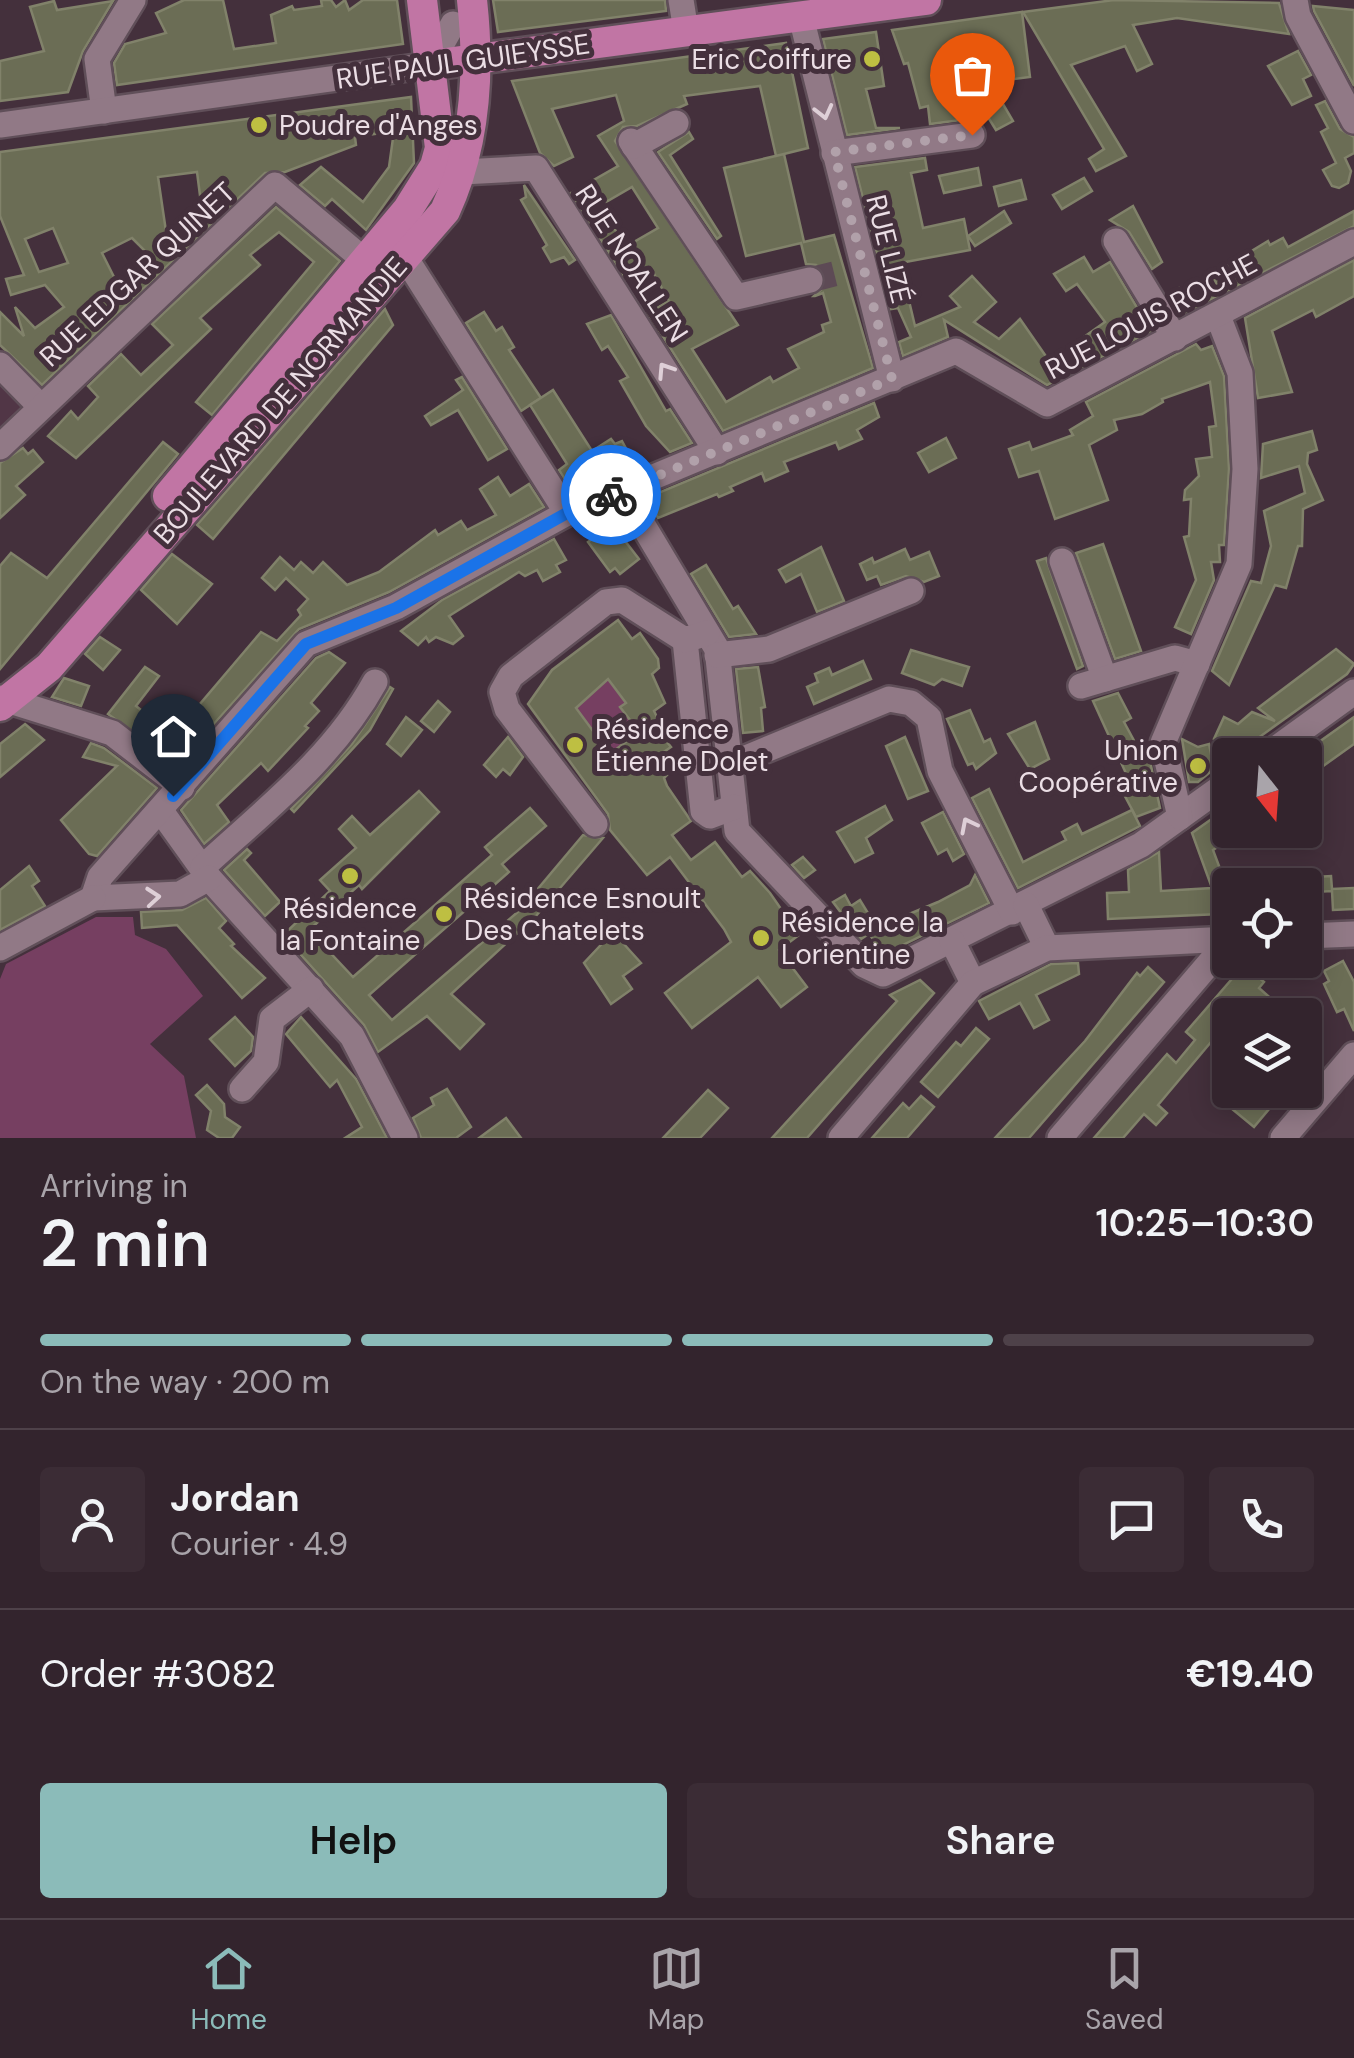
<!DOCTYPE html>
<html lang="en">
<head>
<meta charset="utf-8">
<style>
  :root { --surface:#33242d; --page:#3b2c35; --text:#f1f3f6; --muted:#a9a4aa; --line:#4e4149; --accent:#8bbbb9 }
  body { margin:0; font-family:"DM Sans",sans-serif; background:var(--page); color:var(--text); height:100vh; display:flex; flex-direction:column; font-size:38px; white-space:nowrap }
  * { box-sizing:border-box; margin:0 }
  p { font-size:32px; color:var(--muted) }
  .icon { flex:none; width:55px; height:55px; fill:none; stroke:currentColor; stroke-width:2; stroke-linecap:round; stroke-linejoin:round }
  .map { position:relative; height:1138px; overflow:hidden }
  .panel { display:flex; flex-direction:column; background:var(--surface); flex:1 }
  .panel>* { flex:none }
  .needle { width:65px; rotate:163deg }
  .buttons { position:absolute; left:1212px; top:738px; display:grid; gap:20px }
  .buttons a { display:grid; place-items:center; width:110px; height:110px; border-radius:10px; background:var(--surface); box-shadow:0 5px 25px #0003,0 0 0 2px var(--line); font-size:50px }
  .pin { position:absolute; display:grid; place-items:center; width:85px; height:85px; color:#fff; margin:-102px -42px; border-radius:50% 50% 50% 0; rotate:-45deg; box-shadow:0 0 10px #0007 }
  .pin .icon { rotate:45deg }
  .courier { position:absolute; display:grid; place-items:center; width:100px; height:100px; margin:-50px; border:8px solid #1a73e8; border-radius:50%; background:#fff; color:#222; box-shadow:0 2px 12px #0007 }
  .overview em { font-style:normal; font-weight:600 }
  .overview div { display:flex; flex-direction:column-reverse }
  .overview { display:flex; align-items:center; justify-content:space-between; height:170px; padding:0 40px }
  h1 { font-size:65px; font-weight:600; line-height:75px }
  .bar { display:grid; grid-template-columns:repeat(4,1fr); gap:15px 10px; align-content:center; height:120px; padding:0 40px }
  .bar i { height:12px; border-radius:8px; background:var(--line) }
  .bar .selected { background:var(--accent) }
  .bar p { grid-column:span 4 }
  .line { display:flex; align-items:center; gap:25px; padding:0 40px; border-top:2px solid var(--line) }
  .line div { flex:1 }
  .round { display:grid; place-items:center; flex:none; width:105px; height:105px; border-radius:10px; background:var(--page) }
  .cta { display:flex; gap:20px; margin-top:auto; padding:20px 40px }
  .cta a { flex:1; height:115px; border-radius:10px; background:var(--accent); color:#111; font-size:40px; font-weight:600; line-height:115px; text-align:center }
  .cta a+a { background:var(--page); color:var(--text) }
  .menu { display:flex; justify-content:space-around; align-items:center; height:140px; border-top:2px solid var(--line); background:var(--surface); font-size:28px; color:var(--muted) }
  .menu a { display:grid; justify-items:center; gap:5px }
  .menu .selected { color:var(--accent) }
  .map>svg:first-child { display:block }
  .built { fill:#513646 }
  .green { fill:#763f61 }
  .building { fill:#6b6d55; stroke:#81826a; stroke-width:2.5; fill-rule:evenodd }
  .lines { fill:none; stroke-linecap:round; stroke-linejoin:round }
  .minor-tunnel { stroke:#5d4a55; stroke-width:25; stroke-dasharray:25 12; stroke-linecap:butt }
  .minor-casing { stroke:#604f59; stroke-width:30 }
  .major-casing { stroke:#604f59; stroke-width:35 }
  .minor { stroke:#917986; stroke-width:25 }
  .major { stroke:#c175a4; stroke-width:30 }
  .oneway { stroke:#decfd7 }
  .done { stroke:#b1a1aa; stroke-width:10; stroke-dasharray:0 18 }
  .route { stroke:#1a73e8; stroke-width:12 }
  .poi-dot { fill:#bebf42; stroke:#44303c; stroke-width:4 }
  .labels { text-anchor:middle; stroke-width:10; stroke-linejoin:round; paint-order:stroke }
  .poi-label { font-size:28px; fill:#ebdee5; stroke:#44303c; text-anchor:start }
  .street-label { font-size:28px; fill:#ebdee5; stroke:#44303c }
</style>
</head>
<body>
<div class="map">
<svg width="1354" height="1138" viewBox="0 0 1354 1138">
  <rect width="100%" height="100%" fill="#44303c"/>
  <polygon class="built" points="0,380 27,406 0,432"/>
  <g class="green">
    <polygon points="601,670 626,703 621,707 634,725 628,731 632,737 634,785 576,709"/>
    <polygon points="96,917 133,917 135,935 166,949 203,996 150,1044 184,1076 196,1138 0,1138 0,979 6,964"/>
  </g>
  <g class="building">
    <polygon points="184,0 223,0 234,49 276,43 271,15 292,6 294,10 322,6 321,0 331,0 336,7 345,0 349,10 363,0 397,0 403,44 117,85 114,63 125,44 166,33 156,13"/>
    <polygon points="493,0 665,0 666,11 498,32"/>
    <polygon points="1114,0 1279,3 1289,34 1177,18 1133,25 1152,64 1137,71 1125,46 1071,65 1126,156 1096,171 1089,159 1104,149 1023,12"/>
    <polygon points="54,1 57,10 113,1 83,51 68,92 0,101 0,61 44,51 30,7"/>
    <polygon points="1313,6 1354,10 1354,86 1314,11"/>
    <polygon points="1022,12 1030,77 990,82 1013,121 996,130 962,75 969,119 930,124 928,106 920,108 908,63 904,64 892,30"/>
    <polygon points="876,32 884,86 866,89 876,128 900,128 847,135 823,39"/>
    <path d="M786,43L808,148L776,156L760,86L684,96L687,104L637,126L623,127L615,141L738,325L692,349L726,402L770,377L773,382L799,368L788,349L824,332L822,325L831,322L823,293L815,296H814L825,286L826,275L816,265L806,264L801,243L746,256L724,168L784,154L804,242L834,235L873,368L723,431L648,313L669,301L654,274L644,279L639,271L626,279L571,193L618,166L598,136L624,121L616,95L552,109L573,157L554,166L540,153L512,81ZM632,187L658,228L625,247L601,205Z"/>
    <polygon points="1298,51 1311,75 1303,79 1311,96 1292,105 1268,66"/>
    <path d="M411,97L414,163L366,230L332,199L325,206L300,185L321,167L363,202L389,167L394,131L355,137L356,145L285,172L265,173L42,385L0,345V312L24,336L15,307L35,328L64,307L45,285L11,295L6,279L24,275L0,216V152ZM197,172L202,211L168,245L158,177ZM53,228L68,263L39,272L25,239ZM132,238L153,259L121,291L102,253Z"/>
    <polygon points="1325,101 1340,129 1354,137 1354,153 1345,158 1351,171 1348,183 1339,188 1332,186 1323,170 1336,163 1321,132 1328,128 1316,105"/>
    <polygon points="689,132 693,139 670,155 721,236 717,239 658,152"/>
    <polygon points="925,158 927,170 911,173 923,228 964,219 970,250 900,263 915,326 960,307 950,296 972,276 996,302 974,322 999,339 1020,319 1052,365 1086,346 1081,339 1105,322 1077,284 1066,291 1054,274 1084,257 1093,272 1110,262 1151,331 1047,385 944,320 948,337 903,356 899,342 911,337 898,308 891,309 855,167"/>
    <polygon points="978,168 981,185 944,193 939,176"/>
    <polygon points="1084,178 1092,191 1062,209 1053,195"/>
    <polygon points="1021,180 1026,199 999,206 994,187"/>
    <polygon points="524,185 575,260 569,264 564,257 551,262 543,248 547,245 521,200 526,197"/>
    <polygon points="1133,206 1162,262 1152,269 1129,232 1110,220"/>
    <polygon points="276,207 340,261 212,415 196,402 314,262 279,232 250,255 260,265 200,318 211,329 76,458 48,436 71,411 78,419 98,397 88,386 121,354 141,375 173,345 152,324"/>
    <polygon points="1004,211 1011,223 975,246 968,236"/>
    <polygon points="1354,211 1354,226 1180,315 1168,294 1179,288 1189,304 1219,288 1212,275 1268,241 1270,245 1283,238 1288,247"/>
    <polygon points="1354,260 1354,296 1316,317 1313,310 1272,331 1292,392 1258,398 1245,318"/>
    <polygon points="385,309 393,325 213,539 197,525"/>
    <polygon points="484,312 496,331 502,327 514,347 509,350 541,398 521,411 466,323"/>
    <polygon points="611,315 666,411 670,409 692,443 670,452 646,426 620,381 628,377 608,346 602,350 587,324"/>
    <polygon points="1196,344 1201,350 1212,346 1224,376 1229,469 1224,545 1219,545 1220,562 1211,562 1214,580 1191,634 1175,627 1196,580 1184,537 1189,536 1191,499 1184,500 1185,490 1199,476 1196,459 1212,457 1209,427 1216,426 1210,382 1162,399 1163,402 1142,414 1114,420 1117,430 1089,445 1108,500 1055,519 1039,471 1019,477 1009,449 1029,442 1032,450 1073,435 1070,430 1093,416 1086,402"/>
    <polygon points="462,377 507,449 488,460 458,410 431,425 425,416 463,390 456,380"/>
    <polygon points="553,390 592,451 611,439 615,444 622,441 636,467 573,492 559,470 567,464 530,405"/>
    <polygon points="874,403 879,417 857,430 862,439 839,449 836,442 784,462 788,471 765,481 762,473 730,487 733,491 719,497 717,494 658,518 646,498"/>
    <polygon points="1312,431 1317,450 1308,453 1307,464 1323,500 1303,509 1302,546 1298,546 1286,588 1275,585 1229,685 1212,671 1251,581 1261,583 1271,546 1264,511 1305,493 1299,466 1261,478 1263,444"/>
    <polygon points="946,438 956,458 929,472 918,453"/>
    <polygon points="163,442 178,454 0,669 0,566 11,553 47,578"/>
    <polygon points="23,448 28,454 33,450 43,462 16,486 25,495 0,518 0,463"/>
    <polygon points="498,477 510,496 529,484 544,507 389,592 299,629 178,764 108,714 145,667 159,676 136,706 169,732 196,703 199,705 261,632 277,641 301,615 298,610 308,599 286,578 275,590 262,578 280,557 294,570 301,562 313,573 323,562 347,585 379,572 435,530 438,535 461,521 467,530 496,515 480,489"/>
    <polygon points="620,518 629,533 622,537 639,559 620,574 615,568 610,572 588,542"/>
    <polygon points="554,539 566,560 556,565 560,572 543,581 537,570 525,576 519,572 449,616 463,636 453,644 436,637 429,642 426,637 418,645 401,631 442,600"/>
    <polygon points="1103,544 1141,651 1115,659 1076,553"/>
    <polygon points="821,547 844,601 817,612 801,574 786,582 779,570"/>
    <polygon points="905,549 910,560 929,552 939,576 924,582 906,576 881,585 877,576 867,580 860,564 872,558 874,563"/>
    <polygon points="172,554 212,584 177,624 141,590"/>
    <polygon points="1046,558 1083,666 1077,669 1037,561"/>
    <polygon points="706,565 733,609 738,606 756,634 729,637 691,574"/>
    <path d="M618,620L632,639L640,633L658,659L659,668L652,674L665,703L654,711L663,729L659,732L671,747L658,756L667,775L664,778L667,786L691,821L672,835L691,860L715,842L742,877L750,871L770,893L799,935L779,950L807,987L781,1007L758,977L692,1028L665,993L731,942L724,929L670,857L647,875L610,830L608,814L528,704L552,670ZM608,679L626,703L620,707L634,725L627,731L632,737L610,754L576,708Z"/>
    <polygon points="100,637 120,650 103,670 85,654"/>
    <polygon points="1336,649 1354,664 1347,674 1240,751 1214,739 1224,717 1238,724 1252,712 1275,721 1258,708"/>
    <polygon points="911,650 969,667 962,686 942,679 934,685 902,673"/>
    <polygon points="329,652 345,663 311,703 319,711 305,726 308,728 268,771 261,763 217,805 229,822 204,844 181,810 316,658"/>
    <polygon points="863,661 871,679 814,704 807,687 818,682 815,674 829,668 832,675"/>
    <polygon points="758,667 765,707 761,708 763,731 743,733 736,669"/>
    <polygon points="64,678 89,686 81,706 52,697"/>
    <polygon points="390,687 393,689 370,730 294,812 291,809 352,744"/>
    <polygon points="1118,693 1131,718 1124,722 1144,759 1150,761 1160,808 1136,817 1119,785 1129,780 1093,701"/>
    <polygon points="438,701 450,712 434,732 421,721"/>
    <polygon points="970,710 984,742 990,739 996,753 976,769 973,763 968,765 947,719"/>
    <polygon points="406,717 422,730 401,756 387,744"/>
    <polygon points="1354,717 1354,744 1305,779 1305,752"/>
    <polygon points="1035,722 1049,759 1030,769 1008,734"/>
    <polygon points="25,724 44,740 0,777 0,744"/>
    <polygon points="508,737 523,757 510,775 503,769 496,777 484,765"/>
    <polygon points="905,737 928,791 908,799 886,746"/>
    <polygon points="1182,739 1198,747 1209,744 1214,769 1198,782 1189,782"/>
    <polygon points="91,743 104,748 157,788 97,856 89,854 61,820 117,766 83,757"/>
    <polygon points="989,789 1023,862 1066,840 1062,832 1077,824 1082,834 1132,810 1140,826 1018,888 972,798"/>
    <polygon points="419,791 439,812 362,889 359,885 309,930 353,977 492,855 485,847 530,808 546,826 502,864 509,872 369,995 392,1020 520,910 583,835 603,838 536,916 451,994 484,1024 460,1049 427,1016 378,1052 364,1025 283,935 330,891 320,880 356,848 339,829 352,816 370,835"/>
    <polygon points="885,806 892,820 866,838 873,853 855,862 837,832"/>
    <polygon points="1230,806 1230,839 1213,850 1228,890 1218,895 1220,914 1108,919 1107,893 1129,892 1128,870 1159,852 1161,891 1212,888 1192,833"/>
    <polygon points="943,812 964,854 953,861 947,849 938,854 922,823"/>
    <polygon points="247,849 251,853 244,860 280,902 265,916 224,870"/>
    <polygon points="803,857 815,870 804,878 792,865"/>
    <polygon points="29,866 39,881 32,886 45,906 0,930 0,890"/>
    <polygon points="975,875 989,903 882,955 868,931 938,902 970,885"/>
    <polygon points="1331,876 1332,889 1354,888 1354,909 1333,910 1332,891 1315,892 1315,877"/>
    <polygon points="845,895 851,906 860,900 871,918 861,924 867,935 861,939 833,902"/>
    <polygon points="206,898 226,921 219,928 234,944 231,946 265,978 242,998 177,925 142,928 141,912 182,910"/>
    <polygon points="613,932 641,963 623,976 632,989 611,1004 584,963"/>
    <polygon points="1343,961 1354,982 1354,1031 1344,1009 1337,1012 1324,984 1329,981 1324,971"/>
    <polygon points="1078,963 1079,974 1036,995 1049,1020 1034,1028 1020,1003 989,1019 979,1001 1051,964"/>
    <polygon points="1244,965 1264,982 1259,988 1283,1009 1267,1015 1248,998 1158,1105 1167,1113 1156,1125 1144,1114 1123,1138 1094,1138 1167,1054 1176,1063 1195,1040 1186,1032"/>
    <polygon points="1148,967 1164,982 1029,1138 995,1138 1085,1041 1137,973 1140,976"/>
    <polygon points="920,980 934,993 807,1138 772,1138 897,1001 890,995"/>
    <polygon points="235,1017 253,1037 251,1051 235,1066 210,1039"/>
    <polygon points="301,1017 356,1079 387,1138 345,1138 362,1127 337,1080 330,1087 286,1034"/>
    <polygon points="976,1028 989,1039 938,1097 921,1082 956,1042 961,1046"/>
    <polygon points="207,1085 224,1104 225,1117 240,1127 232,1138 219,1138 207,1130 211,1111 196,1095"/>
    <polygon points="447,1089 471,1127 456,1138 421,1138 413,1118 434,1105 431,1098"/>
    <polygon points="708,1090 728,1108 700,1138 663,1138"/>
    <polygon points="1247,1090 1285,1090 1254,1127 1231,1108"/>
    <polygon points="921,1096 934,1107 907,1138 872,1138 903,1103 909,1109"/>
    <polygon points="506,1118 521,1138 479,1138"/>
  </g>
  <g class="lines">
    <polyline class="minor-tunnel" points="810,280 842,272"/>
    <defs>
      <g id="minor">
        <polyline points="681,0 686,31"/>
        <polyline points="1295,0 1298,16 1354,121"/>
        <polyline points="801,17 892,379"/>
        <polyline points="104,111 97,59 133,0"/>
        <polyline points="0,125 430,65 453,24"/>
        <polyline points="631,141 736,297 810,280"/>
        <polyline points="634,146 676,123"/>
        <polyline points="834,153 972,135"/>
        <polyline points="462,172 536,168 717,452"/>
        <polyline points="1116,241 1175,338"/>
        <polyline points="405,257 567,513"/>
        <polyline points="0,365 40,406"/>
        <polyline points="0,447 275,185 364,260"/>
        <polyline points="622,490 717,649 737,831 864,965 883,974 1141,845 1230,781"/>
        <polyline points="1062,561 1105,679"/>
        <polyline points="685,640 703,811 710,816 734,807"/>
        <polyline points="717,655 769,649 911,591"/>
        <polyline points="1081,686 1175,658 1197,664"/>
        <polyline points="0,698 112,733 182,787"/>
        <polyline points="1267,755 1354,692"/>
        <polyline points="729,765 889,699 911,703 929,718 940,771 1012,912"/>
        <polyline points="161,811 209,878 352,1036 405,1138"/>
        <polyline points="1180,817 1163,743 1239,564 1245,469 1240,373 1218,316"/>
        <polyline points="595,824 507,709 502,692 511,676 606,602 622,600 685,640 707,633"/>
        <path d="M203,867C266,809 333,758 375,682"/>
        <polyline points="93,898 100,877 306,644 396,607 567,513 956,351 1047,404 1354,242"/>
        <polyline points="93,898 180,894 209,878"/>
        <polyline points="1026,905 1047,948"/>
        <polyline points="1305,936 1354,934"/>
        <polyline points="952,941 973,983"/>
        <polyline points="0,948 93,898"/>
        <polyline points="242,1089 266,1062 272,1019 311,989"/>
        <polyline points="841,1138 973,983 1047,948 1230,939"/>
        <polyline points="1060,1138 1230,939"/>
        <polyline points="1283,1138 1354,1055"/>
      </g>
      <g id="major">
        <polyline points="430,65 926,0"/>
        <polyline points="168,496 408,209 435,166 440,148 422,0"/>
        <path d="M0,706L49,667L445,211C476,145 480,72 472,0"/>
      </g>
    </defs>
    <use href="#minor" class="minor-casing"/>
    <use href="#major" class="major-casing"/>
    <use href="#minor" class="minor"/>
    <use href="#major" class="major"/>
  </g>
  <defs><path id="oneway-chevron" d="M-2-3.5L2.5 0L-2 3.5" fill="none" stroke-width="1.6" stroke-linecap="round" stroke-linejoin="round" transform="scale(2.5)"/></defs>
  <g class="oneway">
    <use href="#oneway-chevron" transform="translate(824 112) rotate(76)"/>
    <use href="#oneway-chevron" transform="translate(665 370) rotate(-123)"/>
    <use href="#oneway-chevron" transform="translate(968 825) rotate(-117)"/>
    <use href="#oneway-chevron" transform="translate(153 897) rotate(-5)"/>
  </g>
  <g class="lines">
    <polyline class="done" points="611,495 892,379 834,152 972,135"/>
    <polyline class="route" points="173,796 306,644 396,608 567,513 611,495"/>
  </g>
  <g class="poi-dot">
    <circle cx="872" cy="59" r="10"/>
    <circle cx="259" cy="125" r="10"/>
    <circle cx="575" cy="745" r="10"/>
    <circle cx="1198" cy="766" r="10"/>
    <circle cx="350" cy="876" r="10"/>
    <circle cx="444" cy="914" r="10"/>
    <circle cx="761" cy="938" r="10"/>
  </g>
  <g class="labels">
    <g class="poi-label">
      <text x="852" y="69" text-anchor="end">Eric Coiffure</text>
      <text x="279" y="135">Poudre d'Anges</text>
      <text x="595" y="739">Résidence<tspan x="595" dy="32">Étienne Dolet</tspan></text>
      <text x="1178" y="760" text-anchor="end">Union<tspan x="1178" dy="32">Coopérative</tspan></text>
      <text x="464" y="908">Résidence Esnoult<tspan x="464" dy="32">Des Chatelets</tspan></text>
      <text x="350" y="918" text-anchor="middle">Résidence<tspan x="350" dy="32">la Fontaine</tspan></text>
      <text x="781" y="932">Résidence la<tspan x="781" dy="32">Lorientine</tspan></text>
    </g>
    <g class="street-label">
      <text transform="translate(463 61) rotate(-8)" y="10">RUE PAUL GUIEYSSE</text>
      <text transform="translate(889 249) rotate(76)" y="10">RUE LIZÉ</text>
      <text transform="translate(632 263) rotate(57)" y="10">RUE NOALLEN</text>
      <text transform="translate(137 274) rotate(-43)" y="10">RUE EDGAR QUINET</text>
      <text transform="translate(1151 316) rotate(-28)" y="10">RUE LOUIS ROCHE</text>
      <text transform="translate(280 400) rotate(-49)" y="10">BOULEVARD DE NORMANDIE</text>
    </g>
  </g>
</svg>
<div class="buttons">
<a><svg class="needle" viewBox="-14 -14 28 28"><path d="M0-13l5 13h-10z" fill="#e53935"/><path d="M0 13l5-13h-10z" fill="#a9a4aa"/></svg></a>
<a><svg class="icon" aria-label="locate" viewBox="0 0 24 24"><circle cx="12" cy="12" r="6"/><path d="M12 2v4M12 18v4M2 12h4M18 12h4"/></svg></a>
<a><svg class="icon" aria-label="layers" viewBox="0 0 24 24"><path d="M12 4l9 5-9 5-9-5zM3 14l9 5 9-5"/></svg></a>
</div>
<div class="pin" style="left:972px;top:135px;background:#ea580c"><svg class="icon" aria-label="bag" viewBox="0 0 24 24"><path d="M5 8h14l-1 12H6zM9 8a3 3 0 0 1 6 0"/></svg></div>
<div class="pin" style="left:173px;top:796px;background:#1f2937"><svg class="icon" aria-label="home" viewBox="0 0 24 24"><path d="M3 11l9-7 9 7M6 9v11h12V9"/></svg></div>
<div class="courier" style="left:611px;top:495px"><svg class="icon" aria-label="bike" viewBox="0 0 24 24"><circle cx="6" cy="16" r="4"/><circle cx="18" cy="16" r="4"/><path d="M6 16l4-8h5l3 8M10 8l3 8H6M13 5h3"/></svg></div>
</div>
<section class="panel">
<div class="overview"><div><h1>2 min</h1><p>Arriving in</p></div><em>10:25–10:30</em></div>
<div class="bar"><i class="selected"></i><i class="selected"></i><i class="selected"></i><i></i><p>On the way · 200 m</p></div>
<div class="line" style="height:180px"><a class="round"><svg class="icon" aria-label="person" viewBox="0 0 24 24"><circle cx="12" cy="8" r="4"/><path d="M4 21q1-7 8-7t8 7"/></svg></a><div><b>Jordan</b><p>Courier · 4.9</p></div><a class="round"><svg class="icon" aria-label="chat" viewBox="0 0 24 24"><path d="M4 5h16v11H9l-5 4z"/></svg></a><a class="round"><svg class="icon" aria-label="phone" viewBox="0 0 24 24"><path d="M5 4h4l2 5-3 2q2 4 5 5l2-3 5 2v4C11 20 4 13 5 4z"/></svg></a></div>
<div class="line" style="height:130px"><div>Order #3082</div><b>€19.40</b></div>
<div class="cta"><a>Help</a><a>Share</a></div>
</section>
<nav class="menu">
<a class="selected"><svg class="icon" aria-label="home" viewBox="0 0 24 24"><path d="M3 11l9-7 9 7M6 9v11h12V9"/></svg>Home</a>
<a><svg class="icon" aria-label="map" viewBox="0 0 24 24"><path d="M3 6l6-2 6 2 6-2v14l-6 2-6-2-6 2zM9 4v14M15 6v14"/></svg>Map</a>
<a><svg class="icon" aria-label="saved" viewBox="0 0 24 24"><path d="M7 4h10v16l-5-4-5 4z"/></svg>Saved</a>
</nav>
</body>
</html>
